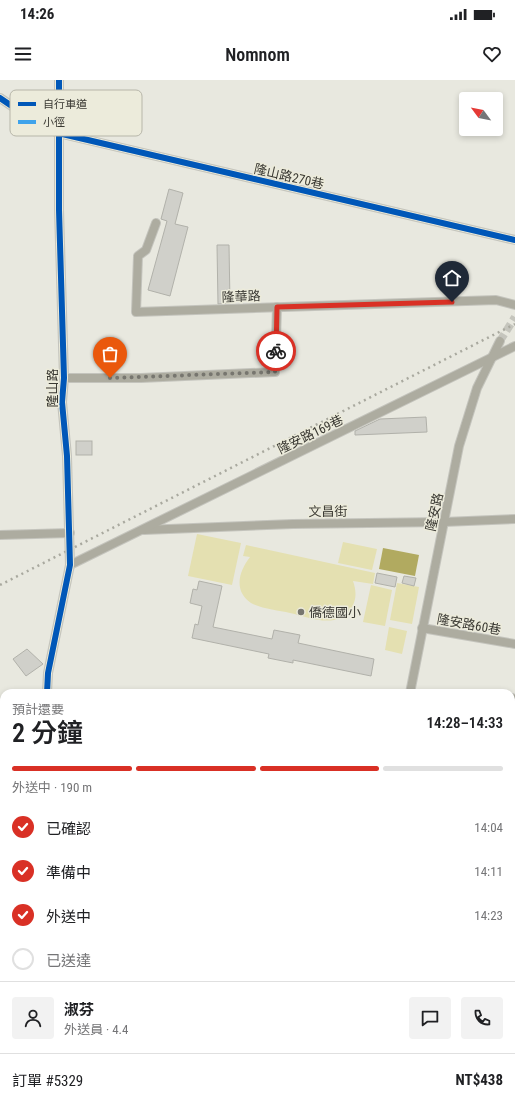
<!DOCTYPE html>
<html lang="zh-TW">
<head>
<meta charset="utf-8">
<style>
  :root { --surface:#fff; --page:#f2f2f2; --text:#202124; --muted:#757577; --line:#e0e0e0; --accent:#d93025 }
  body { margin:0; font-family:"Roboto Condensed","Noto Sans TC",sans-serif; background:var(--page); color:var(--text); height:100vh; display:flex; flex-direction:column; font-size:15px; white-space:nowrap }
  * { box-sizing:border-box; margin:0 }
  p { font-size:13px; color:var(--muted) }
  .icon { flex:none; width:22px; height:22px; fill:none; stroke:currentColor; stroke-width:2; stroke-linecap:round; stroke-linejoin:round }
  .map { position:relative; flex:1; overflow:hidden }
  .panel { position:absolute; left:0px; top:609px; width:515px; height:424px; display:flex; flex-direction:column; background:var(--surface); border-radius:12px 12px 0 0; box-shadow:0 2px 6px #0003 }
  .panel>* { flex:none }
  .needle { width:26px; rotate:302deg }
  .tools { position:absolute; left:459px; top:12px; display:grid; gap:8px }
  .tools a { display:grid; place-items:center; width:44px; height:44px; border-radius:4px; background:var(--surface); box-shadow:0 2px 6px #0003; font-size:20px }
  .pin { position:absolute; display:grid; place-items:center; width:34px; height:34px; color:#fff; margin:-41px -17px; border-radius:50% 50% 50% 0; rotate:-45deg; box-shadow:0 0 4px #0007 }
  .pin .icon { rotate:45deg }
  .courier { position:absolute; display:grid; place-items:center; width:40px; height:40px; margin:-20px; border:3px solid #d93025; border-radius:50%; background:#fff; color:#222; box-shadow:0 1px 5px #0007 }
  .headline em { font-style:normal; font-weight:600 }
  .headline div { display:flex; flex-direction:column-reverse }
  .headline { display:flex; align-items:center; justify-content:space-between; height:68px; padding:0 12px }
  h1 { font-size:26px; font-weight:600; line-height:30px }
  .bar { display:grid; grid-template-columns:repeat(4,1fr); gap:6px 4px; align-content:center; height:48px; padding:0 12px }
  .bar i { height:5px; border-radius:3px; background:var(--line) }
  .bar .selected { background:var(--accent) }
  .bar p { grid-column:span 4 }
  .line { display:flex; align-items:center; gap:10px; padding:0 12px; border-top:1px solid var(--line) }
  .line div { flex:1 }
  .round { display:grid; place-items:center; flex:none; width:42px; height:42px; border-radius:4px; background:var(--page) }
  ol { padding:0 12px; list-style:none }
  li { display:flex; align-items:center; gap:12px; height:44px }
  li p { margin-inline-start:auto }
  li .icon { padding:4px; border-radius:50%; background:var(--accent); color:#fff; stroke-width:4 }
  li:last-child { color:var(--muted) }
  li i { width:22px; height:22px; border:2px solid var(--line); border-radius:50% }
  .status { display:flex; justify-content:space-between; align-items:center; height:28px; padding:0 20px; background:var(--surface); direction:ltr }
  .status svg { height:11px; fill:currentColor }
  header { display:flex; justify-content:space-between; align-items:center; height:52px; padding:0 12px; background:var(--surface); font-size:18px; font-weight:600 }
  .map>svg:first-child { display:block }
  .green { fill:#e4e0b1 }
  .water { fill:#b1aa60 }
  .building { fill:#d0d0ca; stroke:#b1b1aa }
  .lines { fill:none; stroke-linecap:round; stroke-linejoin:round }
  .minor-tunnel { stroke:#c5c5bd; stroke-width:8; stroke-dasharray:8 4; stroke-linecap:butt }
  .minor-casing { stroke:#c4c4bd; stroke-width:10 }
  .tertiary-casing { stroke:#c4c4bd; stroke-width:12 }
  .minor { stroke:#adaca0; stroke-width:8 }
  .tertiary { stroke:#adaca0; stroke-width:10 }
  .rail { stroke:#a9a99f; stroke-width:2.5; stroke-dasharray:2 4; stroke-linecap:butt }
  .quiet { stroke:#3fa3eb; stroke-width:5; stroke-dasharray:10 5; stroke-linecap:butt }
  .cycleway-casing { stroke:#ecebdb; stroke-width:8 }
  .cycleway { stroke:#0057b8; stroke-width:6 }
  .done { stroke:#77766f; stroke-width:4; stroke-dasharray:0 7.2 }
  .route { stroke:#d93025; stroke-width:5 }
  .poi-dot { fill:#77766f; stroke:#ecebdb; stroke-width:1.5 }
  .labels { text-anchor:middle; stroke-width:3; stroke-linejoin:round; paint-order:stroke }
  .street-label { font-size:13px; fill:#3a3933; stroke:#ecebdb }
  .poi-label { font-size:13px; fill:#3a3933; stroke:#ecebdb; text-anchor:start }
  .key { fill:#ecebdb; stroke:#b7b6a9; stroke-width:1 }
  .key-label { font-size:11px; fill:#3a3933 }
</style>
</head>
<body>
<div class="status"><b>14:26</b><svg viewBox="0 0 49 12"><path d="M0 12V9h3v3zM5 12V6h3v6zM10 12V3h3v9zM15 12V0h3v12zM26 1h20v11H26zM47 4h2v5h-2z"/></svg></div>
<header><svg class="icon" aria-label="menu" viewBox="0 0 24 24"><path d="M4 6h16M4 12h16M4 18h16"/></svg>Nomnom<svg class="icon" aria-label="heart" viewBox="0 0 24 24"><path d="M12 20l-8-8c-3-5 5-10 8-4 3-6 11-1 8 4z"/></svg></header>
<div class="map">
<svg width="515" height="1033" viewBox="0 0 515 1033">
  <rect width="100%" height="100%" fill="#e8e8df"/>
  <g class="green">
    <polygon points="197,454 241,463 232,505 188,496"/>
    <polygon points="343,462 377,469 372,490 338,483"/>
    <path d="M246,465L375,493L373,504L353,501C356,510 357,518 352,527C338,550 311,538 290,533C278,530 262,529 251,523C233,511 239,491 250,477L243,476Z"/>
    <polygon points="397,503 419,507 412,544 390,540"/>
    <polygon points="371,505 392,510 385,546 363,542"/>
    <polygon points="389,547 407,551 402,574 385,570"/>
  </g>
  <polygon class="water" points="383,468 419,475 415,496 379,489"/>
  <g class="building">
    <polygon points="169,109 183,113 175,144 188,147 170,216 148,210 167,141 161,139"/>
    <polygon points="217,165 229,165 230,223 218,224"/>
    <polygon points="426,337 427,352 355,355 355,351 380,339"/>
    <rect x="76" y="361" width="16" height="14"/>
    <polygon points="377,493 397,497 395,507 375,503"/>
    <polygon points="404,496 416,498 414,506 402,503"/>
    <polygon points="199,501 222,506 213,547 272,559 274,550 300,555 298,563 374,579 371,596 293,580 293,583 268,578 269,574 192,558 195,544 198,545 202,526 190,523 193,509 197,510"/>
    <polygon points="27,569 43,584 26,596 13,579"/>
  </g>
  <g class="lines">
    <polyline class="minor-tunnel" points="500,261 515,237"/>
    <defs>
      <g id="minor">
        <polyline points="0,18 28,37 58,53 515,160"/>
        <polyline points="156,143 146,170 138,176 136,232 496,220 515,225"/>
        <polyline points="64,298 141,298 275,292 277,227"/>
        <polyline points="144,450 293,444 444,442 515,439"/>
        <polyline points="0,455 70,453"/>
        <polyline points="70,485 515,266"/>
        <polyline points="422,548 515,564"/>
        <polyline points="47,613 48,593 70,485 67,376 62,322 64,298 59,130 59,0"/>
        <polyline points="410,613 459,366 477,308 500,261"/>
        <polyline points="511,618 512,618"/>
        <polyline points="511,645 515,645"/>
        <polyline points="0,669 4,669"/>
        <polyline points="511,852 515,856"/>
        <polyline points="4,870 1,897 4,913"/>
        <polyline points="95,1029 98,1033"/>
        <polyline points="27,1033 31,1029"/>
      </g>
      <g id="tertiary">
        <polyline points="511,723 515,724"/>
        <polyline points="0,806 4,804"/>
      </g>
    </defs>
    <use href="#minor" class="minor-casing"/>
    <use href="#tertiary" class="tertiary-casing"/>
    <use href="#minor" class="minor"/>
    <use href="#tertiary" class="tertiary"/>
    <polyline class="rail" points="0,505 515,244"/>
    <g class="quiet">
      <polyline points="511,852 515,856"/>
      <polyline points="27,1033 31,1029"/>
    </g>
    <defs>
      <g id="cycleway">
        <polyline points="0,18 28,37 58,53 515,160"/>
        <polyline points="47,613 48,593 70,485 67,376 62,322 64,298 59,130 59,0"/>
      </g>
    </defs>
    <use href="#cycleway" class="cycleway-casing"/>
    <use href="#cycleway" class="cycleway"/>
  </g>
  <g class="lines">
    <polyline class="done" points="110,298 275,292 276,271"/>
    <polyline class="route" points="276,271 277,227 452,222"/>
  </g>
  <circle class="poi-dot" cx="301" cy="532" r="4"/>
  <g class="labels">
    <g class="street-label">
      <text transform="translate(289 96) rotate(13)" y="5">隆山路270巷</text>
      <text transform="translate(241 216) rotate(-2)" y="5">隆華路</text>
      <text transform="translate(52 308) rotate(-90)" y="5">隆山路</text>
      <text transform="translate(310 354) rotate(-26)" y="5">隆安路169巷</text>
      <text transform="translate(328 431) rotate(-1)" y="5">文昌街</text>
      <text transform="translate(434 432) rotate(-78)" y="5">隆安路</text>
      <text transform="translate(469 544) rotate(10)" y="5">隆安路60巷</text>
    </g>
    <g class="poi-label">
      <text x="309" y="537">僑德國小</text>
    </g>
  </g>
  <rect x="10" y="10" width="132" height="46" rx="6" class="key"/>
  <rect x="18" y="22" width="18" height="4" fill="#0057b8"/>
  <rect x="18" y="40" width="18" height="4" fill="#3fa3eb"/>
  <g class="key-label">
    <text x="43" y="28">自行車道</text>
    <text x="43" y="46">小徑</text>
  </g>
</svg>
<div class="tools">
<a><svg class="needle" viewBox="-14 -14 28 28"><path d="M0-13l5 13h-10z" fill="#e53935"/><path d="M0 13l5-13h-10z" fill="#757577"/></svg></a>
</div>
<div class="pin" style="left:110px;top:298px;background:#ea580c"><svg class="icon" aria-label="bag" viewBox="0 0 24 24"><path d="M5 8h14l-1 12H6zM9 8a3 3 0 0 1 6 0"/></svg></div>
<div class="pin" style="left:452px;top:222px;background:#1f2937"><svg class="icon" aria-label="home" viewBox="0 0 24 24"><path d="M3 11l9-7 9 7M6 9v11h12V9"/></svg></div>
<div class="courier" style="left:276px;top:271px"><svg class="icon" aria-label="bike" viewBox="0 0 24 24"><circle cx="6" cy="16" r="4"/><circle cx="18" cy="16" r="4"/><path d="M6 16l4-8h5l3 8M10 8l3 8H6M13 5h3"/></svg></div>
<section class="panel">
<div class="headline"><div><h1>2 分鐘</h1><p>預計還要</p></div><em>14:28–14:33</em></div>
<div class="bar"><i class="selected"></i><i class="selected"></i><i class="selected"></i><i></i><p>外送中 · 190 m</p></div>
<ol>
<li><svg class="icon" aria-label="check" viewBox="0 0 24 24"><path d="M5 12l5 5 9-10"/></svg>已確認<p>14:04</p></li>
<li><svg class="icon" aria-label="check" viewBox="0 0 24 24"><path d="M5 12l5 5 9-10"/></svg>準備中<p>14:11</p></li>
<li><svg class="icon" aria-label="check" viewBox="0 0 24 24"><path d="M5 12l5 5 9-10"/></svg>外送中<p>14:23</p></li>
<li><i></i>已送達</li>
</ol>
<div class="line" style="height:72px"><a class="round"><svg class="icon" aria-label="person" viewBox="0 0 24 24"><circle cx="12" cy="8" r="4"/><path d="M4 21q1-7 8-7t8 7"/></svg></a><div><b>淑芬</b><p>外送員 · 4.4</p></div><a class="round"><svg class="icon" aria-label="chat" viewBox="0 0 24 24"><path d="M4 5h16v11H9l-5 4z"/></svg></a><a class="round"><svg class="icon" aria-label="phone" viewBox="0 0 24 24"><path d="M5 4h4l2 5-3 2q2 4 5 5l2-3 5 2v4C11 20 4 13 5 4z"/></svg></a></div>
<div class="line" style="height:52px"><div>訂單 #5329</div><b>NT$438</b></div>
</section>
</div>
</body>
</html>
